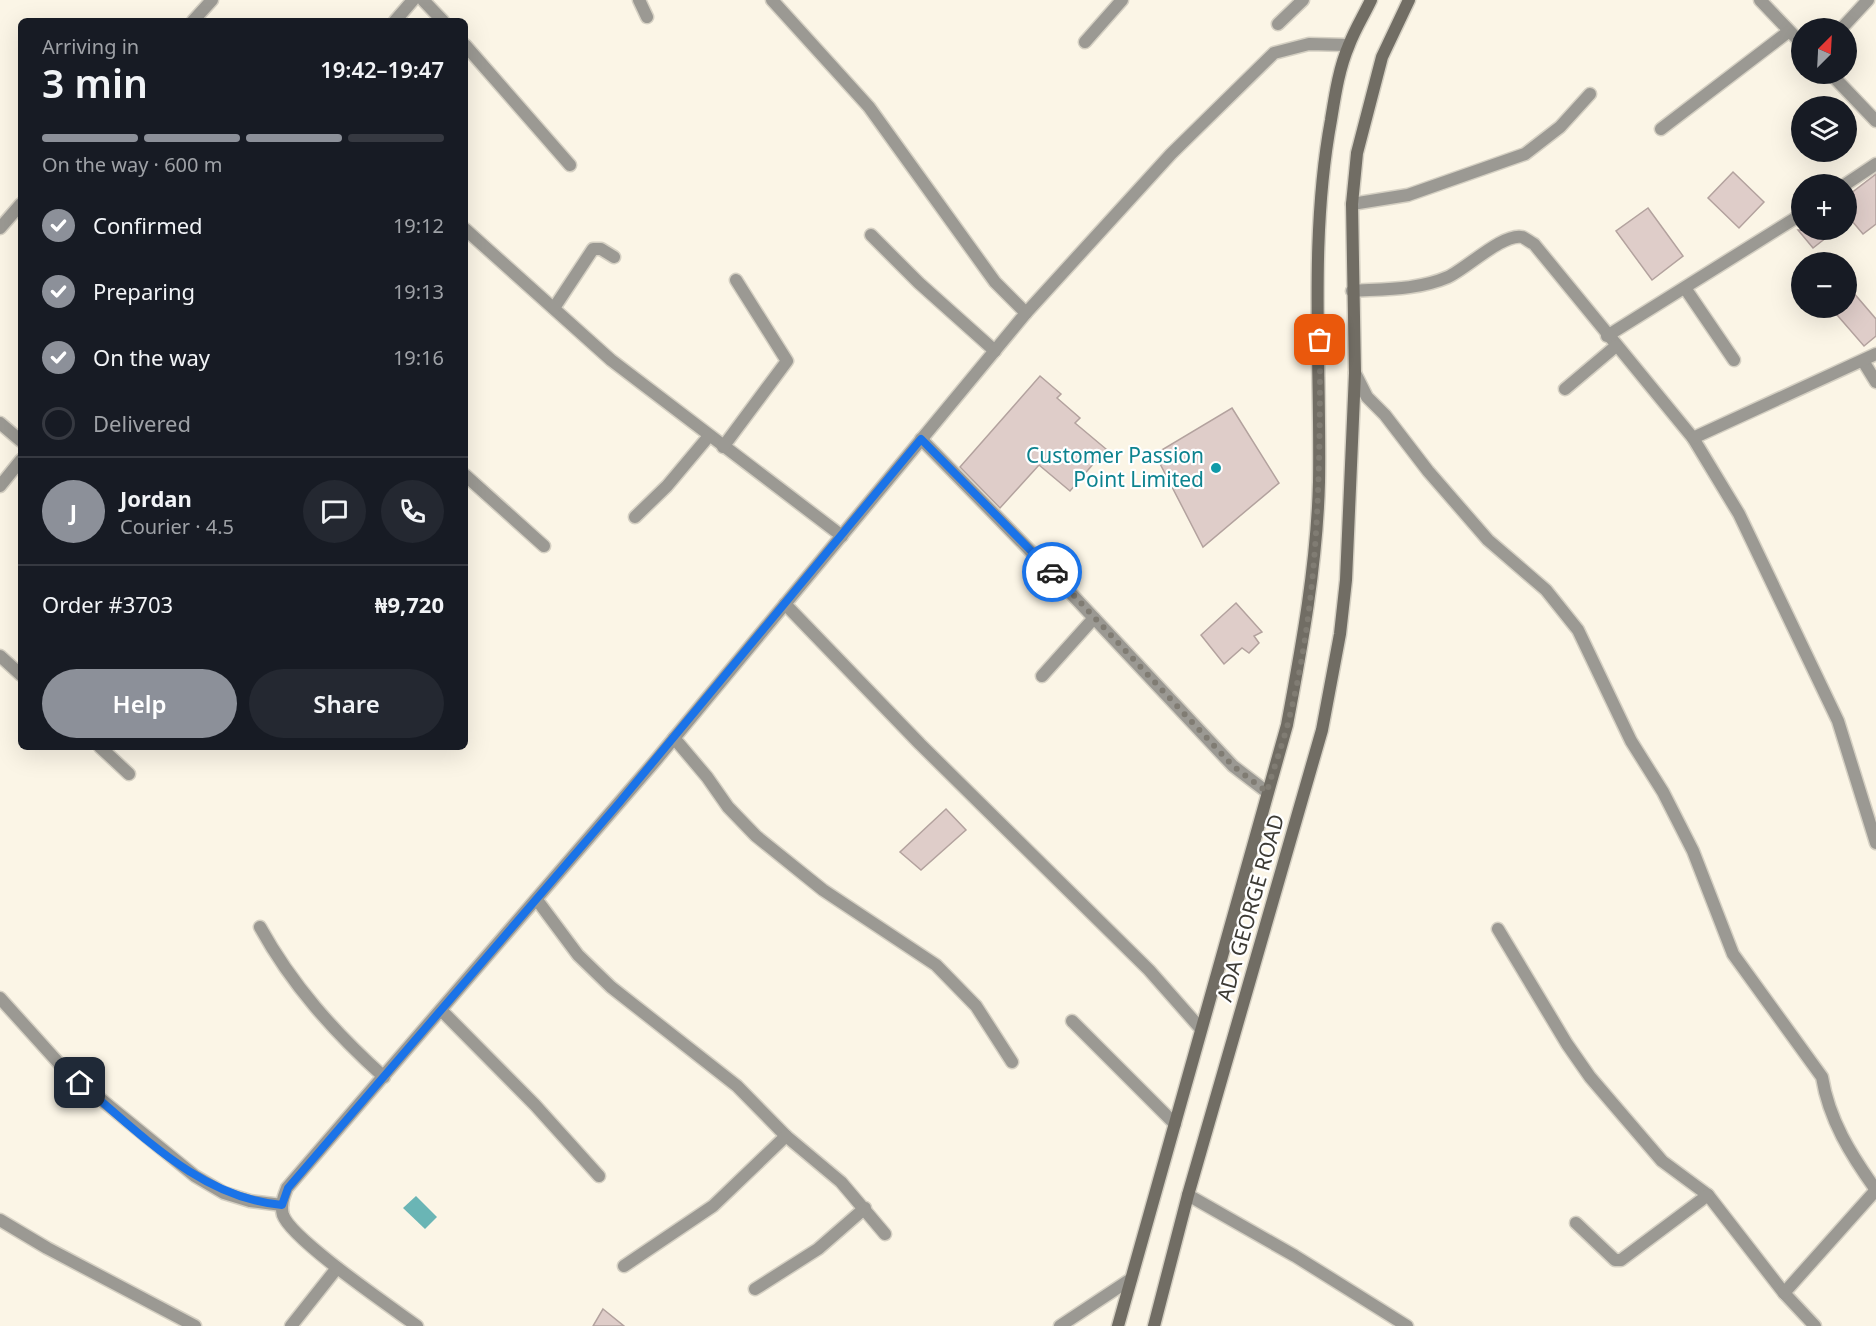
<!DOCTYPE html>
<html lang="en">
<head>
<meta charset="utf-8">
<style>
  :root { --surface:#171b24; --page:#242831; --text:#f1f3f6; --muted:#9ea1a6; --line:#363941; --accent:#8c9099 }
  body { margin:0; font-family:"Noto Sans",sans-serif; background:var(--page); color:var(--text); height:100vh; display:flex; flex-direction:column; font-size:22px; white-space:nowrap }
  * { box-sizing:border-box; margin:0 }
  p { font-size:20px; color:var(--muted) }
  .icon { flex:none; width:33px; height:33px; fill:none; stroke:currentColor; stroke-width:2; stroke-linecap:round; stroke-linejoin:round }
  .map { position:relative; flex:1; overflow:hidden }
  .side { position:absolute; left:18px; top:18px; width:450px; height:732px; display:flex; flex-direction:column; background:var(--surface); border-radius:9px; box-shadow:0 6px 24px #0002 }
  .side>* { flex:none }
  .needle { width:39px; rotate:24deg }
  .buttons { position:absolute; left:1791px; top:18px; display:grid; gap:12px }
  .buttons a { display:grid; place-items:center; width:66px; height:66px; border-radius:50%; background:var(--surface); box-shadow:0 6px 24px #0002; font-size:30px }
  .pin { position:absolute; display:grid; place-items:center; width:51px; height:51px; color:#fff; margin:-26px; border-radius:12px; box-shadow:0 3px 9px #0006 }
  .courier { position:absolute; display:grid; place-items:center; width:60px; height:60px; margin:-30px; border:4px solid #1a73e8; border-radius:50%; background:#fff; color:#222; box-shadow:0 2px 8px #0007 }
  .headline em { font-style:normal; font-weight:600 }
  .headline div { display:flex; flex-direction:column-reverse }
  .headline { display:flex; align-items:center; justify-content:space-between; height:102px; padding:0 24px }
  h1 { font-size:39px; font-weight:600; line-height:45px }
  .bar { display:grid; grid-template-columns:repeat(4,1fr); gap:9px 6px; align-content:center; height:72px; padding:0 24px }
  .bar i { height:8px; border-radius:4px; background:var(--line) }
  .bar .on { background:var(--accent) }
  .bar p { grid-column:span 4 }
  .line { display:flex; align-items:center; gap:15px; padding:0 24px; border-top:2px solid var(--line) }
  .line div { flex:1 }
  .round { display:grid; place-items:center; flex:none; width:63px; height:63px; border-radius:32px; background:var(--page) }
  ol { padding:0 24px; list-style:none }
  li { display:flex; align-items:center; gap:18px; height:66px }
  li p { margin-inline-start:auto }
  li .icon { padding:6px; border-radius:50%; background:var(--accent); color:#fff; stroke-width:4 }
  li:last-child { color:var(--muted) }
  li i { width:33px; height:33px; border:3px solid var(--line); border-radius:50% }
  .primary-button { display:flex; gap:12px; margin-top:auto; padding:12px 24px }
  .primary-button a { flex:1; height:69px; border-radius:36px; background:var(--accent); color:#fff; font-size:24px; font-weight:600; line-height:69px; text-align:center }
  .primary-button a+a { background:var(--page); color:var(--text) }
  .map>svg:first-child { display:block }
  .water { fill:#6ab5b5 }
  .building { fill:#dfcdc9; stroke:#b3a29e; stroke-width:1.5 }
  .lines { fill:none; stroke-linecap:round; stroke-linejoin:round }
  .minor-casing { stroke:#d5d0c3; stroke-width:15 }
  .secondary-casing { stroke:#d5d0c3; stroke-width:15 }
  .minor { stroke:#9b9993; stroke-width:12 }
  .secondary { stroke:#716d64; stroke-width:12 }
  .done { stroke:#807c73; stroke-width:6; stroke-dasharray:0 10.8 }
  .route { stroke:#1a73e8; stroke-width:8 }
  .culture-dot { fill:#0f9aa8; stroke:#fff; stroke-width:2 }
  .labels { text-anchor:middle; stroke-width:4.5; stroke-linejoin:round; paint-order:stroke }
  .culture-label { font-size:21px; fill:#0d838f; stroke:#fff; text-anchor:end }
  .street-label { font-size:21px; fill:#3d3b35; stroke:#fff }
</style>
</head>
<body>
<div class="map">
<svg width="1876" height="1326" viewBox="0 0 1876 1326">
  <rect width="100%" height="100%" fill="#fbf5e6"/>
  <polygon class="water" points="416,1196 437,1217 425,1229 403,1208"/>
  <g class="building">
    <polygon points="1733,172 1764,202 1739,228 1708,198"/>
    <polygon points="1876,174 1876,224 1863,234 1846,214 1846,197"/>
    <polygon points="1648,208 1683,256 1652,280 1616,231"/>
    <polygon points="1798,230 1836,230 1813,248"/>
    <polygon points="1846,284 1876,319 1876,336 1864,346 1831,308 1846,308"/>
    <polygon points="1040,376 1061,394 1057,398 1080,418 1075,423 1106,449 1070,491 1039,465 1000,508 960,467"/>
    <polygon points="1232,408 1279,483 1203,547 1155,454"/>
    <polygon points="1236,603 1262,632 1254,636 1259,643 1249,653 1242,648 1224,664 1201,635"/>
    <polygon points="946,809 966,830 921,870 900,852"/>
    <polygon points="603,1309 624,1326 593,1326"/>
  </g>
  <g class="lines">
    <defs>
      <g id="minor">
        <polyline points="423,0 443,21"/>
        <polyline points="639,0 647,17"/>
        <polyline points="772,0 869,107 995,282 1026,313"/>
        <polyline points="1760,0 1802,44"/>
        <polyline points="193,21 212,0"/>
        <polyline points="395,21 413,0"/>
        <polyline points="1278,24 1303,0"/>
        <polyline points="1842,28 1868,0"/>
        <polyline points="1085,42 1122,0"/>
        <polyline points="465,45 570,165"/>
        <polyline points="1831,74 1876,121"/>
        <polyline points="1661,129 1788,32"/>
        <polyline points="1846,184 1876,164"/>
        <polyline points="1352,204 1408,195 1525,154 1560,127 1590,94"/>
        <polyline points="0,228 21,204"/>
        <polyline points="465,229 611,360 842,536"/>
        <polyline points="871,235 919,283 995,351"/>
        <polyline points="1685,288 1734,360"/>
        <path d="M1352,291C1384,289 1418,290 1448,277C1466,269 1503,233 1522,237C1525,238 1530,242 1534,244L1693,438L1739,514L1838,721L1876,843"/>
        <polyline points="554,308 593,249 601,249 614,257"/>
        <polyline points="1607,336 1802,214"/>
        <polyline points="1863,361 1876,382"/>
        <path d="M1355,373L1367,397L1385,415L1428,471L1488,540L1546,590L1578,630L1631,741L1663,792L1693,851L1733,954L1822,1077C1829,1120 1851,1155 1876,1190"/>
        <polyline points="1565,389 1616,346"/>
        <polyline points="0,423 21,441"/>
        <polyline points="1693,438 1876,354"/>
        <polyline points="921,439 1048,569 1233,766 1267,792"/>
        <polyline points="723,447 787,361 736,280"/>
        <polyline points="465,475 544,546"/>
        <polyline points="0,486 21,460"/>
        <polyline points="635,517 667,486 709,436"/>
        <polyline points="785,604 920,744 1149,970 1201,1029"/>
        <polyline points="0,656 21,675"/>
        <polyline points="1042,676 1094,618"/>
        <polyline points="674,738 707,777 728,807 756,836 823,890 936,965 976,1006 1012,1062"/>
        <polyline points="100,747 129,774"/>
        <polyline points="537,900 578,955 611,987 737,1086 786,1136 841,1182 885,1234"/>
        <path d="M260,927C292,985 334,1032 384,1077"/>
        <polyline points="1498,929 1567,1044 1590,1077 1662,1161 1708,1195 1784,1293 1815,1326"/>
        <polyline points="0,998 65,1070 195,1176 224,1193 250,1201 282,1205"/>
        <polyline points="441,1010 535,1105 599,1176"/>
        <polyline points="1072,1021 1175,1124"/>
        <polyline points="1188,1195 1295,1256 1407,1326"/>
        <polyline points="0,1220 47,1248 195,1326"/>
        <polyline points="1576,1223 1615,1260 1621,1260 1708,1195"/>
        <polyline points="624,1266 713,1206 786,1136"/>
        <polyline points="755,1289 818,1249 865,1208"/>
        <polyline points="1784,1293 1876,1190"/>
        <polyline points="291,1326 337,1268"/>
        <path d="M417,1326C391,1307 291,1239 283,1215C280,1205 284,1196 287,1188L656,760L1026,313L1171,154L1274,53L1309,44L1348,45"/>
        <polyline points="1060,1326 1131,1279"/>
      </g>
      <g id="secondary">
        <path d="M1118,1326L1287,725C1302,645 1317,564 1319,482C1321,362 1309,239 1331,120C1335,95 1339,68 1349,45C1355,29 1364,15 1371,0"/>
        <polyline points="1154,1326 1188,1195 1322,730 1340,634 1346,580 1355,373 1352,204 1357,153 1382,57 1409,0"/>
      </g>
    </defs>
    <use href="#minor" class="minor-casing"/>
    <use href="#secondary" class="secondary-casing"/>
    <use href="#minor" class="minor"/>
    <use href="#secondary" class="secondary"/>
  </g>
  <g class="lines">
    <path class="done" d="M1052,572L1233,766L1267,792C1273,770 1281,749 1287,727C1320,601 1320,469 1320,340"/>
    <path class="route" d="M80,1083C140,1133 200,1198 282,1205L288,1188L619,803L921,439L1052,572"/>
  </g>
  <circle class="culture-dot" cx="1216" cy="468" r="6"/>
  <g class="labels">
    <g class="culture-label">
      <text x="1204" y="463">Customer Passion<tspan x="1204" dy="24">Point Limited</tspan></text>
    </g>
    <g class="street-label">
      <text transform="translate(1251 908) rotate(-74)" y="7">ADA GEORGE ROAD</text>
    </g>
  </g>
</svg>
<div class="buttons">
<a><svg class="needle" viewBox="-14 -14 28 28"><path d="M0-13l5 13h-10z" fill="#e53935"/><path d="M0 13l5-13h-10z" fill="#9ea1a6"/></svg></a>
<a><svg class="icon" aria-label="layers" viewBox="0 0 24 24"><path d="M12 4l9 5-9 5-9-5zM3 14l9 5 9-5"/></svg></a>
<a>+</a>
<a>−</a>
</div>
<div class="pin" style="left:1320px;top:340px;background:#ea580c"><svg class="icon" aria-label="bag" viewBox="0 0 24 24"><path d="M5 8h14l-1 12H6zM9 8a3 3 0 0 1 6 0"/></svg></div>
<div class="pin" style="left:80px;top:1083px;background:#1f2937"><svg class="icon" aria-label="home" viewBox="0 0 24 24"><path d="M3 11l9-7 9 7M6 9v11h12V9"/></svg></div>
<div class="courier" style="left:1052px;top:572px"><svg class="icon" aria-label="car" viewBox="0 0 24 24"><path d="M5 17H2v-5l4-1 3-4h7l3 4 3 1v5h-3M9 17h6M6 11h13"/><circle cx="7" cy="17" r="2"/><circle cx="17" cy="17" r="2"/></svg></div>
<section class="side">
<div class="headline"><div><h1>3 min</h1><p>Arriving in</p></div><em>19:42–19:47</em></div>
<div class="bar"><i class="on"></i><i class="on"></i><i class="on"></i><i></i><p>On the way · 600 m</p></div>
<ol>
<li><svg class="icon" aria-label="check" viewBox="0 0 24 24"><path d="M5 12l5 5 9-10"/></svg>Confirmed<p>19:12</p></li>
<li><svg class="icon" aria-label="check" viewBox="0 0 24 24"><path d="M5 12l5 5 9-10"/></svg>Preparing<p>19:13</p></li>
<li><svg class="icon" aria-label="check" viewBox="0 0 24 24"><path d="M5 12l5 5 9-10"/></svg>On the way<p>19:16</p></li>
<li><i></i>Delivered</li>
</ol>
<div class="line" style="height:108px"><b class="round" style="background:var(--accent);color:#fff">J</b><div><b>Jordan</b><p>Courier · 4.5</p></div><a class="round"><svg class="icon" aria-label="chat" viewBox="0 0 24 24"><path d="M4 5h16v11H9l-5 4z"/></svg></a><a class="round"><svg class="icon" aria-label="phone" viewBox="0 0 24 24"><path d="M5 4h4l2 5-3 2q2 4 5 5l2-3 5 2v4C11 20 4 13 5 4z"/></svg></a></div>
<div class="line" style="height:78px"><div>Order #3703</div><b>₦9,720</b></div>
<div class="primary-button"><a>Help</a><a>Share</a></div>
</section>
</div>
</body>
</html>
